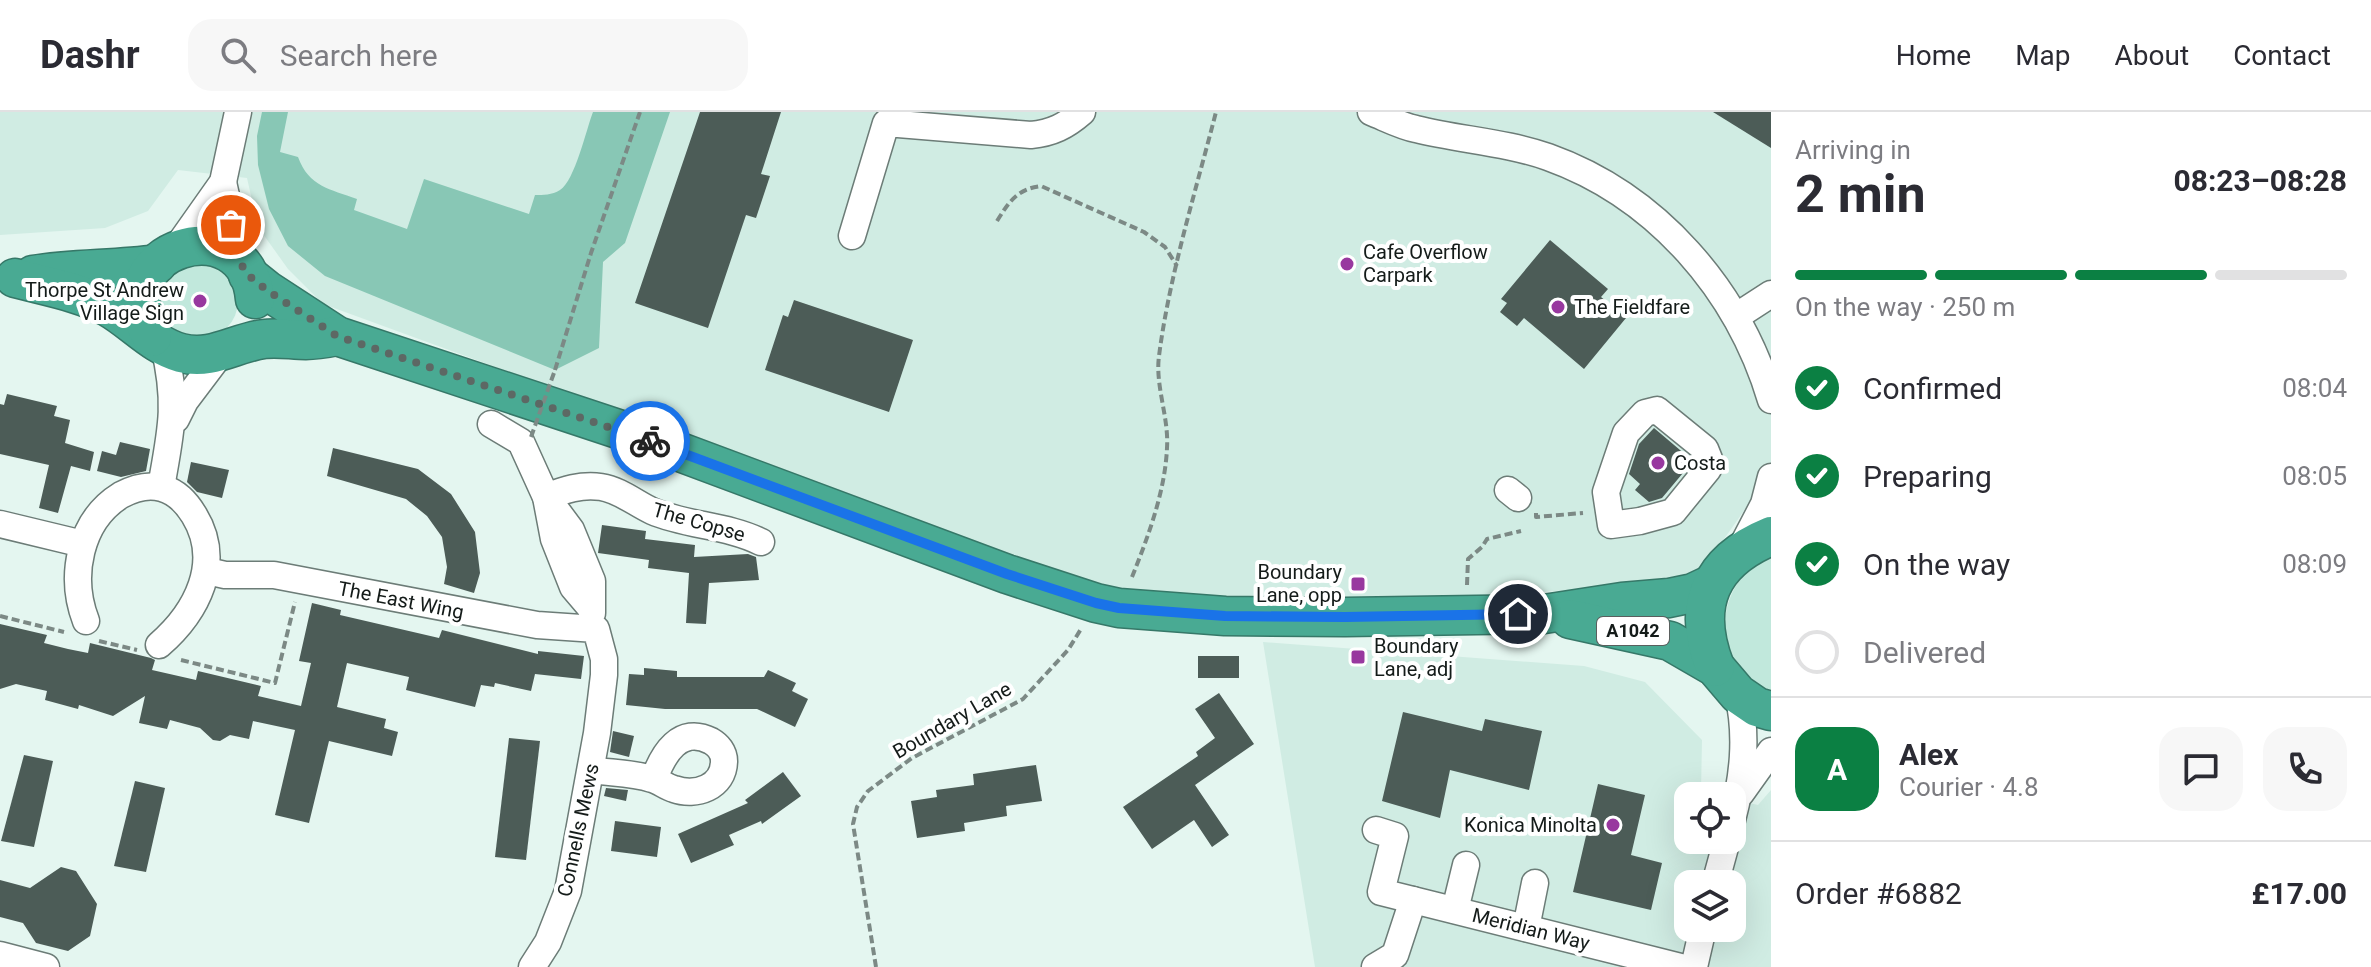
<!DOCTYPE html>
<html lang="en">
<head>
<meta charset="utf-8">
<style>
  :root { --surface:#fff; --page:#f7f7f7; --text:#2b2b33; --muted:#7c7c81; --line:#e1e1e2; --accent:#0b8043 }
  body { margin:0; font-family:Roboto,sans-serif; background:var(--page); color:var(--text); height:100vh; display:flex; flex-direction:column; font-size:30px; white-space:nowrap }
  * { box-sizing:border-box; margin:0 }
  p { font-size:26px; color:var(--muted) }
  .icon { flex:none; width:44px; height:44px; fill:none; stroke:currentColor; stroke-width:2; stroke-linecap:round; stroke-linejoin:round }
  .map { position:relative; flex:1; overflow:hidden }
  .drawer { display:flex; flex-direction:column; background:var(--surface); width:600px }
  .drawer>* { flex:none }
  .fabs { position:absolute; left:1674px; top:670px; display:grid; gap:16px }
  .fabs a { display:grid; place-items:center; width:72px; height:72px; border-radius:16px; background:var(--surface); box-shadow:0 8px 32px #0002; font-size:40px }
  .pin { position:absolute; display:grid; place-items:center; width:68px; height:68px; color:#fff; margin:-34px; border:4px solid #fff; border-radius:50%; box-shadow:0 2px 8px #0007 }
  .courier { position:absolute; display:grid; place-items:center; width:80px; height:80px; margin:-40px; border:6px solid #1a73e8; border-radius:50%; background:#fff; color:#222; box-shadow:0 2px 10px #0007 }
  .overview em { font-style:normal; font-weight:700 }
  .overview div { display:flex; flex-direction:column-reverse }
  .overview { display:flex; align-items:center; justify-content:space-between; height:136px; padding:0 24px }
  h1 { font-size:52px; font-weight:700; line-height:60px }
  .bar { display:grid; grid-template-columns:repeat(4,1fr); gap:12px 8px; align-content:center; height:96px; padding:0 24px }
  .bar i { height:10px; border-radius:6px; background:var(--line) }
  .bar .active { background:var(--accent) }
  .bar p { grid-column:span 4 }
  .line { display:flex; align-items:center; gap:20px; padding:0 24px; border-top:2px solid var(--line) }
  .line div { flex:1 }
  .round { display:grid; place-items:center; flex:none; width:84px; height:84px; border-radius:24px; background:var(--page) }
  ol { padding:0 24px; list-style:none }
  li { display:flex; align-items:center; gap:24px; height:88px }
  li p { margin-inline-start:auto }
  li .icon { padding:8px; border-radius:50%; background:var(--accent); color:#fff; stroke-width:4 }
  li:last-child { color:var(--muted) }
  li i { width:44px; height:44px; border:4px solid var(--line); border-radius:50% }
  header { display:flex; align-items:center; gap:48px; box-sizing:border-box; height:112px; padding:0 40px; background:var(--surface); border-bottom:2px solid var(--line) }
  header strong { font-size:38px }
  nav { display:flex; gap:44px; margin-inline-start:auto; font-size:28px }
  .search { width:560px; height:72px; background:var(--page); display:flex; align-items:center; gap:20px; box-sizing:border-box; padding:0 28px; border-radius:24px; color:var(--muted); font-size:30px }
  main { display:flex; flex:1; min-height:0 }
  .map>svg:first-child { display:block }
  .built { fill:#d0ece3; fill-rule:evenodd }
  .green { fill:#c1e8dc }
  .forest { fill:#88c7b5 }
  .building { fill:#4c5c57 }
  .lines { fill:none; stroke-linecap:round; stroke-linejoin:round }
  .minor-casing { stroke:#6c7c77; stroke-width:29 }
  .highway-casing { stroke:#367868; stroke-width:41 }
  .path { stroke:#7c8985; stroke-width:4; stroke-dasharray:8 4; stroke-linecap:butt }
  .minor { stroke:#fff; stroke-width:26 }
  .highway { stroke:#49aa93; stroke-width:38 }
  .path-bridge { stroke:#7c8985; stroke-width:4; stroke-dasharray:8 4; stroke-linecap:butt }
  .done { stroke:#5d6864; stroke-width:8; stroke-dasharray:0 14.4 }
  .route { stroke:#1a73e8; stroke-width:10 }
  .poi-dot { fill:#98389f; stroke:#fff; stroke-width:3 }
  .labels { text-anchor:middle; stroke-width:8; stroke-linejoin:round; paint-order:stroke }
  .shield { fill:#fff; stroke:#5a5f5e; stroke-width:2 }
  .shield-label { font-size:18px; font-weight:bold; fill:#141b19 }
  .poi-label { font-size:20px; fill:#141b19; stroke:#fff; text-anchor:start }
  .street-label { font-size:20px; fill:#141b19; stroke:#fff }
</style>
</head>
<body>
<header>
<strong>Dashr</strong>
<div class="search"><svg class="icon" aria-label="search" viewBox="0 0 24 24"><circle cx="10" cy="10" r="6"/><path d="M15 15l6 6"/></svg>Search here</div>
<nav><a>Home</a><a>Map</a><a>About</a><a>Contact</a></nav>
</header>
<main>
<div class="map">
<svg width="1771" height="855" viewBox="0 0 1771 855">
  <rect width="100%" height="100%" fill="#e4f6f0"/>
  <g class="built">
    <polygon points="0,0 1771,0 1771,385 1753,386 1707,451 1695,462 1633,474 1417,488 1232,489 1137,481 1093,473 323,192 288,157 258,115 247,66 178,58 148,99 105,116 0,123"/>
    <path d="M1263,530L1584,554L1645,570L1702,628L1701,680L1719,684H1688V728H1732V687L1758,693L1771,678V855H1315ZM1688,772H1732V816H1688Z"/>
  </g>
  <g class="green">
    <circle cx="200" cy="189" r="38"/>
    <path d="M1771,444V580C1758,573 1746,565 1737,553C1711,515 1729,460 1771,444Z"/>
  </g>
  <path class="forest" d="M262,0H288L280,40L298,45C309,75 330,77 357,87L354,98L407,117L424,67L529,102L535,83C543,83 552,83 560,78C575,68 586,18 593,0H670L625,131L603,150L599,236L555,258L325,164L288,134L269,97L258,53L257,24Z"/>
  <g class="building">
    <polygon points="700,0 781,0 761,62 770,64 756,106 746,103 708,216 635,191"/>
    <polygon points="1713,0 1771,0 1771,36"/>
    <polygon points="1550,128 1608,177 1601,185 1626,206 1584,257 1524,206 1517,214 1500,200 1507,191 1501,187"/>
    <polygon points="794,188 913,228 889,300 765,258 783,203 788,205"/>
    <polygon points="7,282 57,294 54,304 70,308 65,331 94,340 90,359 71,354 58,401 39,396 49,353 0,342 0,292 4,293"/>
    <polygon points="1654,316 1693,349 1662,386 1649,390 1635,378 1640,372 1629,362 1639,332"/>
    <polygon points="120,330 150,337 146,359 121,365 97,359 102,339 116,343"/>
    <polygon points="333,336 418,357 451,382 475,420 480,461 474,481 444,472 447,455 442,425 427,404 406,387 327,364"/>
    <polygon points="191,350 229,358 222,386 197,380 187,370"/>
    <polygon points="602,413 646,419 645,427 695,433 694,445 748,442 756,445 759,468 709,471 706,512 686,511 689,461 648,456 649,448 598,441"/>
    <polygon points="312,491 341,498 340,503 439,526 442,518 538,542 538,539 584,544 581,567 535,562 531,579 495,571 494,575 481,573 475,595 406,578 409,565 347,551 337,595 386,607 384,616 398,620 392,644 329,629 309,711 275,703 295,618 253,609 249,627 230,623 220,629 213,628 200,616 170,608 167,617 139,611 145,584 113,604 79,593 78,597 45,588 47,579 16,572 0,577 0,512 47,523 44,531 68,537 88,541 90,531 151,546 155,548 152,558 196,568 198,559 261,574 258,584 301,594 311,551 299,549"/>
    <rect x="1198" y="544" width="41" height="22"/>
    <polygon points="644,556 677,559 677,565 764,565 768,558 796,571 792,579 808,587 795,615 757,597 665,597 626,593 629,562 644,563"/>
    <polygon points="1219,581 1254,632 1195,673 1229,723 1212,735 1194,708 1152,737 1123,695 1198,644 1196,640 1215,626 1195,597"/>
    <polygon points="1403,600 1482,619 1485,607 1542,619 1529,678 1450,658 1440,706 1382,689"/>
    <polygon points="613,619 634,624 629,645 610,640"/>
    <polygon points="509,626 540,629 526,748 495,745"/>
    <polygon points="24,643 53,649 34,735 1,729"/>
    <polygon points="1036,653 1042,689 1006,694 1007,704 964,711 965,719 917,726 911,689 937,685 936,678 974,673 973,662"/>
    <polygon points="783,660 801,684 762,712 761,709 729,723 734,733 691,751 678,722 748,691 745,688"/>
    <polygon points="135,669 165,676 146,760 114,754"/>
    <polygon points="1598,672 1645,683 1631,743 1662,751 1651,798 1573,780"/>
    <polygon points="606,676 628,678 626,689 604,684"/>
    <polygon points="615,709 661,715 657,745 611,739"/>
    <polygon points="61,755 76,759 97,792 90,824 68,839 36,831 23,811 0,805 0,768 30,776"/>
  </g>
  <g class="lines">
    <defs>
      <g id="minor">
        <path d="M1371,0C1386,6 1401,14 1416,17C1460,28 1505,30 1548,45C1657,84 1738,178 1771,288"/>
        <polyline points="223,70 241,152"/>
        <path d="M852,124L886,11L1031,23C1052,21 1066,14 1082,0"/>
        <polyline points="175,138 223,70 238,0"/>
        <polyline points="1737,204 1771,182"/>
        <polygon points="1657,298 1705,337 1709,347 1708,357 1673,400 1640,409 1611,413 1606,380 1626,321 1645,301"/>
        <polyline points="176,307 185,289 222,240"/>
        <polyline points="491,312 521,330 546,385 554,427 573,475 590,495"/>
        <path d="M161,375C171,319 178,292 164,234"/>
        <polyline points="1508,378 1518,386"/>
        <path d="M546,385C564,378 581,372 601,375C620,378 635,391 652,399C687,414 727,413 761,430"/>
        <polyline points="551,391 571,418 592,469 592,501"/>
        <polyline points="0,412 83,432"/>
        <polyline points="1738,442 1764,392 1771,365"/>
        <polyline points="207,459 225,463 274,463 537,513 596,517 604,547 604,563 597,621 568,779 548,830 532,855"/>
        <path d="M86,509C69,465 79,409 121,383C134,376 148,372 162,376C177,380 186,390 194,403C223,450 197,500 159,533"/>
        <path d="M591,658C610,661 633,661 652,667C660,669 666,675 674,677C696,685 724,675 724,649C724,640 718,633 711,629C680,613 663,642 654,667"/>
        <polyline points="1741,681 1771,639"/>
        <path d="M1732,708C1743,666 1748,625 1738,582"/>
        <polyline points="1376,718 1395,724 1381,780 1681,855"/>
        <polyline points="1715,772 1727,728"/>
        <polyline points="1455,798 1466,753"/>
        <polyline points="1526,816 1535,771"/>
        <polyline points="0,843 46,855"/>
        <polyline points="1375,855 1395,843 1413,788"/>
        <polyline points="1694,855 1703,816"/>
      </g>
      <g id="highway">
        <path d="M33,163C74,156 115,158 157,152"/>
        <polyline points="248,163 268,179 337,224 621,318 1007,462 1096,491 1119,496 1225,504 1345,505 1544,502 1622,490 1669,486 1693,481 1710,473"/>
        <path d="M15,166C45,174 80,180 108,195C133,209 154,234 181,241C212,249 234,231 264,227C278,225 292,228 306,228C316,228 327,226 337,224"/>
        <path d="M152,225C100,136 247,92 255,187"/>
        <polyline points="1570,507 1670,529 1715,555 1738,582 1757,595 1771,599"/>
        <path d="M1715,555C1691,493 1710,449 1771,424"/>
      </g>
    </defs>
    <use href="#minor" class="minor-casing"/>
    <use href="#highway" class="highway-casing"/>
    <g class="path">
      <path d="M997,109C1009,90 1017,77 1041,74L1144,120L1165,135L1177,154"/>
      <polyline points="555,258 591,141 640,0"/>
      <polyline points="1536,401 1536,405 1583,401"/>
      <path d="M1132,465C1148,425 1165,380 1167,336C1169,305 1155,274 1159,244C1169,165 1196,78 1216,0"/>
      <polyline points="1467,473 1468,447 1482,435 1487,427 1521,419"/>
      <polyline points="0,504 64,520"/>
      <polyline points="99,529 137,538"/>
      <polyline points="181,548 275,571 295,490"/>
      <polyline points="876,855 853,712 857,695 868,679 912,646 1023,587 1068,538 1081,517"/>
    </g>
    <use href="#minor" class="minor"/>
    <use href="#highway" class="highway"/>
    <polyline class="path-bridge" points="531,325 555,258"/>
  </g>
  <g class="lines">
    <polyline class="done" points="231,113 241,152 248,163 268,179 337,224 650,329"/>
    <polyline class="route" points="650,329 1007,462 1096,491 1119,496 1225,504 1345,505 1518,502"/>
  </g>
  <g class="poi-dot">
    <circle cx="1347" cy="152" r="8"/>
    <circle cx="200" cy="189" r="8"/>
    <circle cx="1558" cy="195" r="8"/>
    <circle cx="1658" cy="351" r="8"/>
    <rect x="1350" y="464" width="16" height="16" rx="4"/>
    <rect x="1350" y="537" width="16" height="16" rx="4"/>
    <circle cx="1613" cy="713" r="8"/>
  </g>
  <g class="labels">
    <rect class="shield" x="1597" y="505" width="72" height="28" rx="6"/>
    <g class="shield-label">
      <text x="1633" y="525">A1042</text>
    </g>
    <g class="poi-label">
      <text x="1363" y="147">Cafe Overflow<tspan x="1363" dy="23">Carpark</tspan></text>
      <text x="184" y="185" text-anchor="end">Thorpe St Andrew<tspan x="184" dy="23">Village Sign</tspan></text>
      <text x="1574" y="202">The Fieldfare</text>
      <text x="1674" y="358">Costa</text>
      <text x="1342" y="467" text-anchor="end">Boundary<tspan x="1342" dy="23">Lane, opp</tspan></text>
      <text x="1374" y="541">Boundary<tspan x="1374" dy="23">Lane, adj</tspan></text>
      <text x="1597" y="720" text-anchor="end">Konica Minolta</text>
    </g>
    <g class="street-label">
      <text transform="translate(699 410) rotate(16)" y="7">The Copse</text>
      <text transform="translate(401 488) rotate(11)" y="7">The East Wing</text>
      <text transform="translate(952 608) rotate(-30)" y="7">Boundary Lane</text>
      <text transform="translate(578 718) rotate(-78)" y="7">Connells Mews</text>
      <text transform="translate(1531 817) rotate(14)" y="7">Meridian Way</text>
    </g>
  </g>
</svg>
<div class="fabs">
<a><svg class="icon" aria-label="locate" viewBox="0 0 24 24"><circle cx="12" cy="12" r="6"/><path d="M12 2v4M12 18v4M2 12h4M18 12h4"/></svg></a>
<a><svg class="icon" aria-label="layers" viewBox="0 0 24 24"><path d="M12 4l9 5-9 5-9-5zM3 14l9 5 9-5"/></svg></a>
</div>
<div class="pin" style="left:231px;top:113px;background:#ea580c"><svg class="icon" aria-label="bag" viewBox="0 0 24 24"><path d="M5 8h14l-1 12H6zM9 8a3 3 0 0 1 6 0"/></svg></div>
<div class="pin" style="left:1518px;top:502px;background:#1f2937"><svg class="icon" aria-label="home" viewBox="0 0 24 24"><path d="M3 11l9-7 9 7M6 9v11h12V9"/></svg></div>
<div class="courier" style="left:650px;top:329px"><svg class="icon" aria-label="bike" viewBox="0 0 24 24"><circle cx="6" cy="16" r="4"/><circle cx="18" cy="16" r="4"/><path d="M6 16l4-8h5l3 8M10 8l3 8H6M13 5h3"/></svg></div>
</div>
<section class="drawer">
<div class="overview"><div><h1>2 min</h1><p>Arriving in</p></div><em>08:23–08:28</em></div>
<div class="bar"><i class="active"></i><i class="active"></i><i class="active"></i><i></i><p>On the way · 250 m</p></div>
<ol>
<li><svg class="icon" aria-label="check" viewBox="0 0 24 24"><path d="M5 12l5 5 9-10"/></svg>Confirmed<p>08:04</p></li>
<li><svg class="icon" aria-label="check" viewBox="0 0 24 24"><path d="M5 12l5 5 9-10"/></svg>Preparing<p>08:05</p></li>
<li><svg class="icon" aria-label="check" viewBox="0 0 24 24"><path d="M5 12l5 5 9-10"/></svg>On the way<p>08:09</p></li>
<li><i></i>Delivered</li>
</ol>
<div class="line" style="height:144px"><b class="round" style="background:var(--accent);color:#fff">A</b><div><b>Alex</b><p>Courier · 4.8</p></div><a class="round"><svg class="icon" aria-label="chat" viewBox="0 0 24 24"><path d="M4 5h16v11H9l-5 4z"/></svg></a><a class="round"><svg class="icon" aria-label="phone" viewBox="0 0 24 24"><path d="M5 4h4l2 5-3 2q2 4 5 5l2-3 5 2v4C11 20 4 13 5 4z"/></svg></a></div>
<div class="line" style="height:104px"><div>Order #6882</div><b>£17.00</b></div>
</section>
</main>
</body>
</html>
